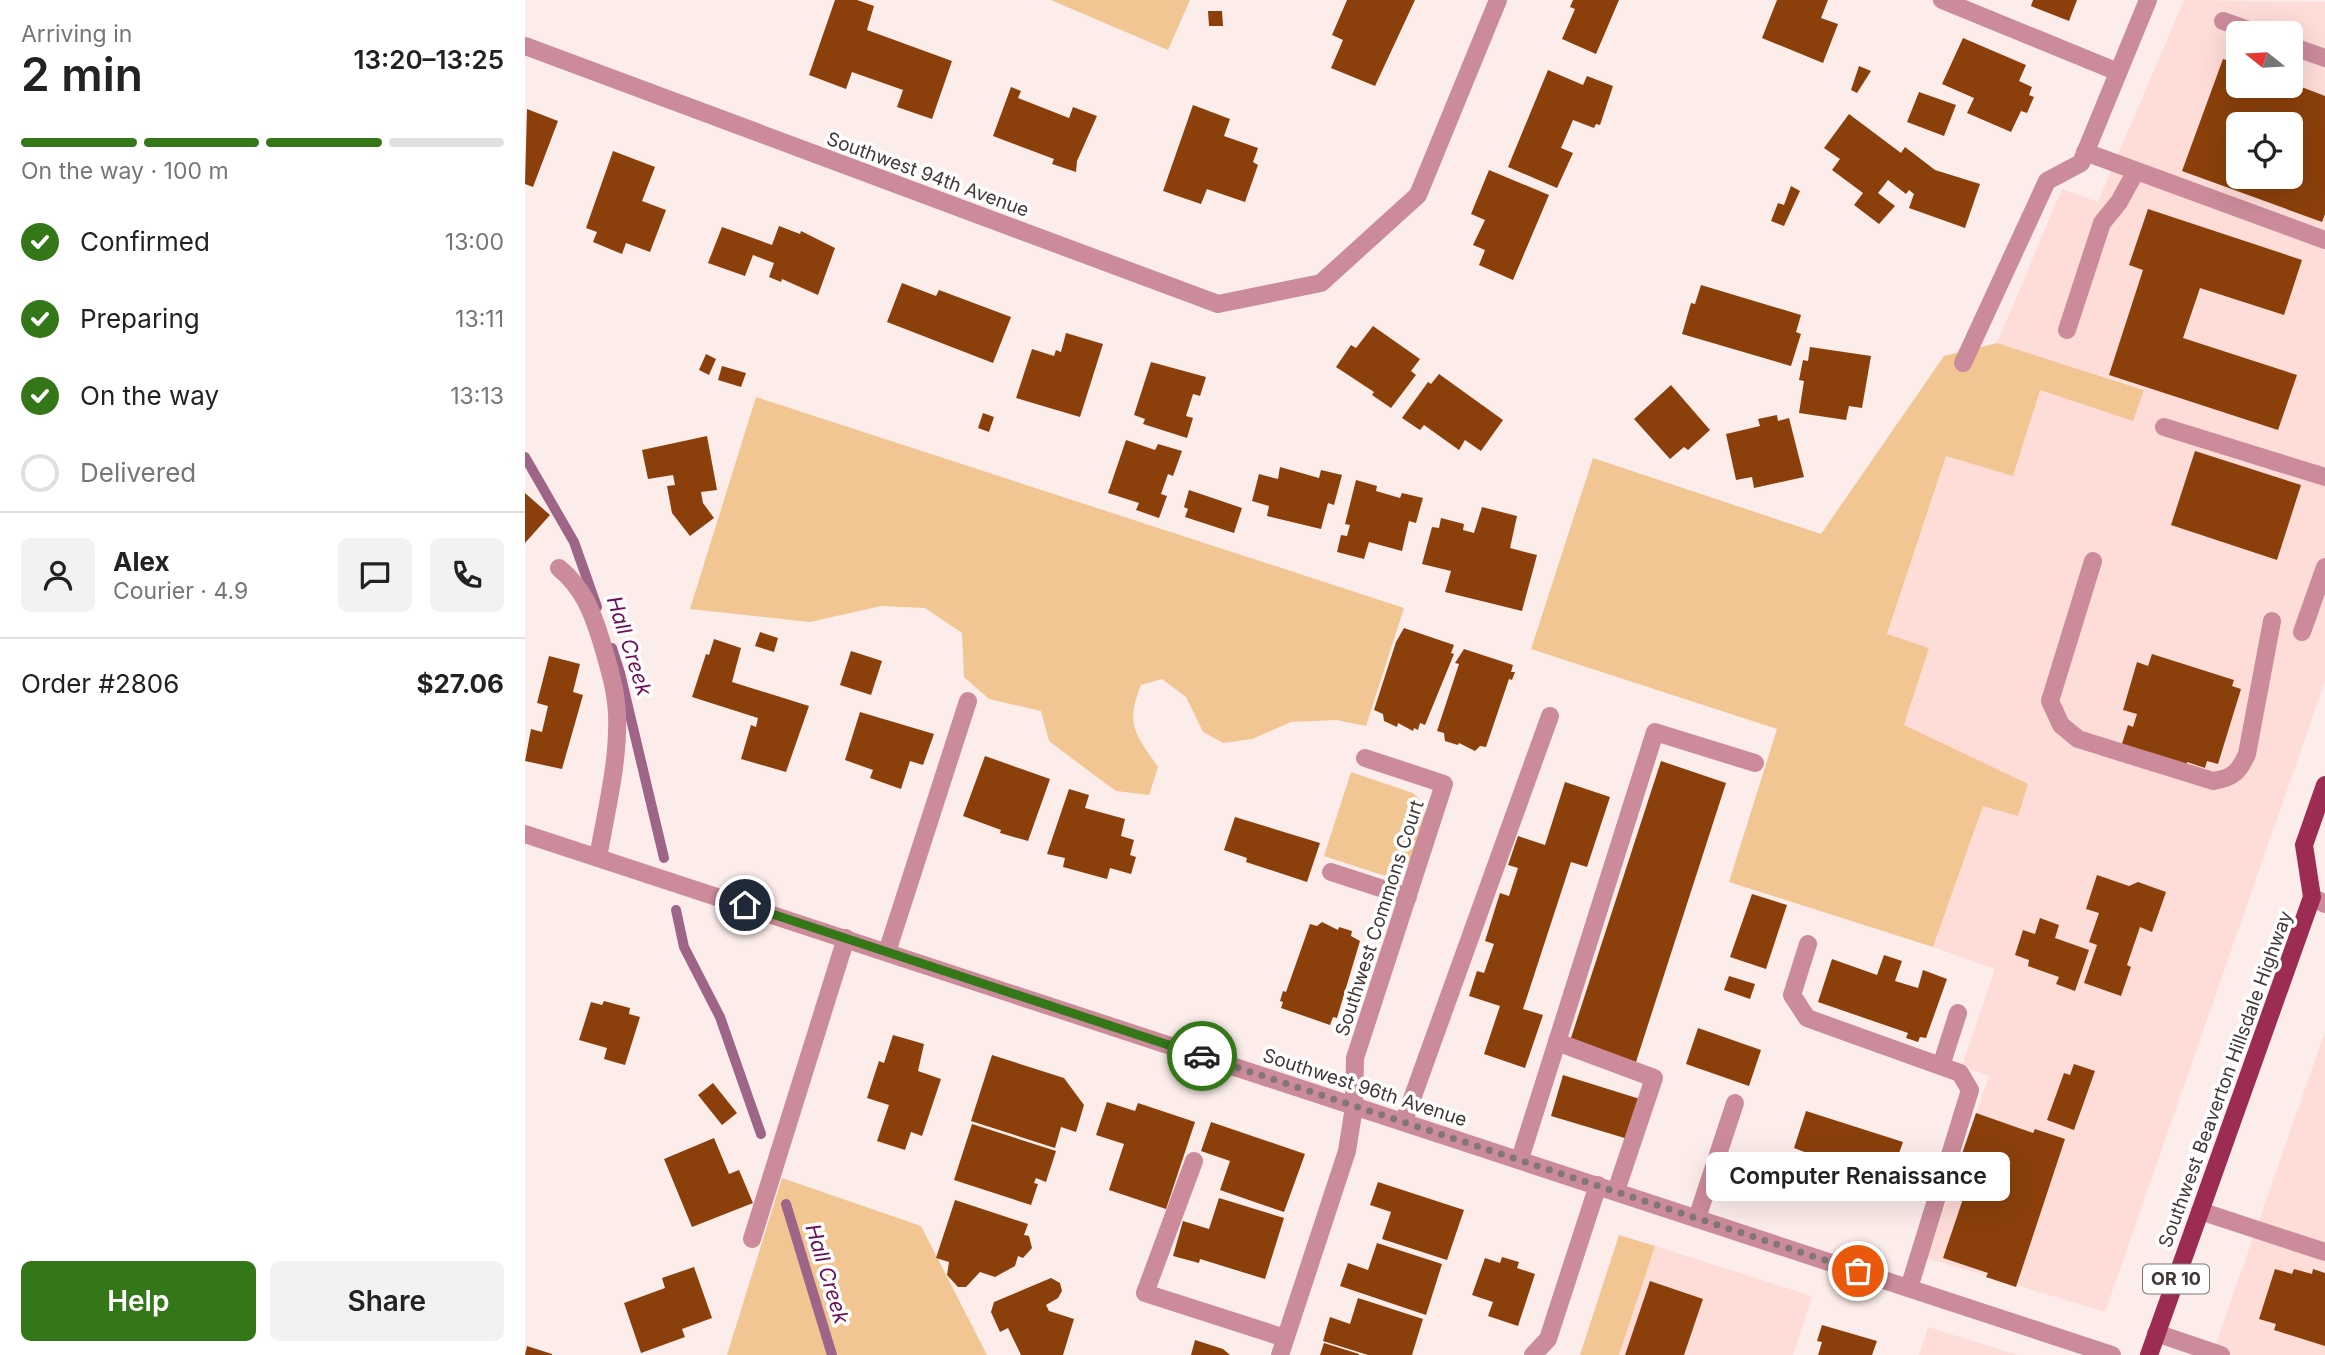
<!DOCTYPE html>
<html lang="en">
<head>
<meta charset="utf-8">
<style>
  :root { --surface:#fff; --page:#f2f2f2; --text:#222; --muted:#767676; --line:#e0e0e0; --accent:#337718 }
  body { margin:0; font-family:Inter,sans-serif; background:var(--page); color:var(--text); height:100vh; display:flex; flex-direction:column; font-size:26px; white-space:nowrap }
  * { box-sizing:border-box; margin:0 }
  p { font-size:23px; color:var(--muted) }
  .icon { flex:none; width:38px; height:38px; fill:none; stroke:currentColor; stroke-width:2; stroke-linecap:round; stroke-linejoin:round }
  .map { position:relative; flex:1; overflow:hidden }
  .side { display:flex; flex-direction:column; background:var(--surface); width:525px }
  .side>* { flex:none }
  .needle { width:46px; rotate:288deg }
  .tools { position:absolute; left:1701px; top:21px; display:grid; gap:14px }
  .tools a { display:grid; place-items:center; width:77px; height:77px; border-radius:10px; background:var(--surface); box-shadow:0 7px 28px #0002; font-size:35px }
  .pin { position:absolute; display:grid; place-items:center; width:60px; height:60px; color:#fff; margin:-30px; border:4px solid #fff; border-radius:50%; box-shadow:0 2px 7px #0007 }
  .courier { position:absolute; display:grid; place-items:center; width:70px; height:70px; margin:-35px; border:5px solid #337718; border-radius:50%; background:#fff; color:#222; box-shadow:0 2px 9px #0007 }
  .bubble { position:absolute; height:49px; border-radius:10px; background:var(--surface); box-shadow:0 7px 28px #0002; font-size:23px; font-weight:600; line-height:49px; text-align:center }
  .headline em { font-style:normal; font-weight:600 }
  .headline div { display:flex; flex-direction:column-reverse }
  .headline { display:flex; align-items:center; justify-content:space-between; height:119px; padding:0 21px }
  h1 { font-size:46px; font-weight:600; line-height:52px }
  .bar { display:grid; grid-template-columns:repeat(4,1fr); gap:10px 7px; align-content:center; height:84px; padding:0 21px }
  .bar i { height:9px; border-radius:5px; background:var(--line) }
  .bar .active { background:var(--accent) }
  .bar p { grid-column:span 4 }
  .line { display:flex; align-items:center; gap:18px; padding:0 21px; border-top:2px solid var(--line) }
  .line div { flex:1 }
  .round { display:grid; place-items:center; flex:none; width:74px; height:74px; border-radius:10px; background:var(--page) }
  ol { padding:0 21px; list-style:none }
  li { display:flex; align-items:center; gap:21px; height:77px }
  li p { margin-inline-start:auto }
  li .icon { padding:7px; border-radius:50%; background:var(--accent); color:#fff; stroke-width:4 }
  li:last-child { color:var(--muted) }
  li i { width:38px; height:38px; border:4px solid var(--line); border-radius:50% }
  .primary-button { display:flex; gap:14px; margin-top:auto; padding:14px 21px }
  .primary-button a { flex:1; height:80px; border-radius:10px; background:var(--accent); color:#fff; font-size:28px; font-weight:600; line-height:80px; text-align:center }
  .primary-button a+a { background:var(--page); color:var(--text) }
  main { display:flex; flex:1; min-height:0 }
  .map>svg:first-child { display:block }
  .built { fill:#fedcd8; fill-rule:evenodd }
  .green { fill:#f1c693 }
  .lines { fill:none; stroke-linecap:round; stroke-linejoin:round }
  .stream { stroke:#9f6588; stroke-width:10 }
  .building { fill:#8b400b; fill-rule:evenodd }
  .minor { stroke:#cb8b9a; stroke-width:18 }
  .major { stroke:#9d2c53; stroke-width:18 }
  .done { stroke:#837776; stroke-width:7; stroke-dasharray:0 12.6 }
  .route { stroke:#337718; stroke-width:9 }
  .labels { text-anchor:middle; stroke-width:7; stroke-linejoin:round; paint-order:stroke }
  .shield { fill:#fff; stroke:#7b7473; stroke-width:2 }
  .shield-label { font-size:18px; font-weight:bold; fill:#423837 }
  .street-label { font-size:19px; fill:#423837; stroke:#fff }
  .water-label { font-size:21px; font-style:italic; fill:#6e0c55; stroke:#fff }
</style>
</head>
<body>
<main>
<section class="side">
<div class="headline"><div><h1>2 min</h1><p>Arriving in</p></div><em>13:20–13:25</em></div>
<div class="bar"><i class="active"></i><i class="active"></i><i class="active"></i><i></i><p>On the way · 100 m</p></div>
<ol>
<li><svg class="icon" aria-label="check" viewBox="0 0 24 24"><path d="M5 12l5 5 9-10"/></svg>Confirmed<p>13:00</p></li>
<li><svg class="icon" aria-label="check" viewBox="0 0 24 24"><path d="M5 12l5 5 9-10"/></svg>Preparing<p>13:11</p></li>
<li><svg class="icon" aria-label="check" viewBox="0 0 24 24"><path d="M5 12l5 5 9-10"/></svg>On the way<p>13:13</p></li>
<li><i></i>Delivered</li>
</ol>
<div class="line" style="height:126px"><a class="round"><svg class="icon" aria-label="person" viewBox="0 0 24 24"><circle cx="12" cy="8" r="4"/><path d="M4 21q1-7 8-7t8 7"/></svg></a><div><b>Alex</b><p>Courier · 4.9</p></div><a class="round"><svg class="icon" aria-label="chat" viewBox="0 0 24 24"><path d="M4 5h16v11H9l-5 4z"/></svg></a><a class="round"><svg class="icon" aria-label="phone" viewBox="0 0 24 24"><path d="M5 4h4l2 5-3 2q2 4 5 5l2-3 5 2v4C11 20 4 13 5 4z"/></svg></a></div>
<div class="line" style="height:91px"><div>Order #2806</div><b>$27.06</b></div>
<div class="primary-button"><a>Help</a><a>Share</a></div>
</section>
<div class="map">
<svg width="1800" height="1355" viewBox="0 0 1800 1355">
  <rect width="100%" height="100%" fill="#fcedeb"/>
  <g class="built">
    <path d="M1659,0L1800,2V681L1580,1312L1402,1258L1464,1076L1437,1066L1470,969L1408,947L1458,806L1379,726L1404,648L1362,635L1421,455L1515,390L1608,420L1619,389L1472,343L1537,189L1573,202ZM1713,33H1766V86H1713ZM1713,124H1766V177H1713Z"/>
    <polygon points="1800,1032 1800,1355 1687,1355"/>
    <polygon points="1130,1246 1287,1296 1268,1355 1094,1355"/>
    <polygon points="1403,1327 1492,1355 1394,1355"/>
  </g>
  <g class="green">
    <polygon points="526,0 665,0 643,50"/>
    <polygon points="1472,343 1619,390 1608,421 1515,390 1488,476 1421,456 1362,634 1404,648 1379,725 1503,784 1493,816 1458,806 1408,947 1204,882 1252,729 1006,649 1068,458 1296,534 1419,356"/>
    <path d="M231,397L879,608L841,726L811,720L766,722L727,739L698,743L678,732L661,697L637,679L616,685C600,725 610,733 633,767L624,795L591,791L557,766L524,741L516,711L464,699L439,677L437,633L400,608L356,606L285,622L165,609Z"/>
    <polygon points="826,772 888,793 898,803 900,817 885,863 871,875 857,875 799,856"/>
    <polygon points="257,1178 396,1226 462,1355 202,1355"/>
    <polygon points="1094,1235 1130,1246 1094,1355 1055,1355"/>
  </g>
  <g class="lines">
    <g class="stream">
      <polyline points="0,457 49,542 72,607"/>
      <polyline points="87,648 95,673 139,858"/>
      <polyline points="151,910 159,947 195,1017 236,1134"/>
      <polyline points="261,1204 307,1355"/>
    </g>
  </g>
  <g class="building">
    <polygon points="310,0 332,0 349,6 342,30 427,61 407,119 372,107 378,90 327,72 321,89 284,75"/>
    <polygon points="822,0 890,0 850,86 806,68 818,40 807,35"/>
    <polygon points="1048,0 1094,0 1071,54 1037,39 1050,9 1045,7"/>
    <polygon points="1252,0 1303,0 1296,18 1313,24 1298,63 1237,38"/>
    <polygon points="1508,0 1552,0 1544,21 1506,6"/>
    <polygon points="683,11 697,11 698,26 684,26"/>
    <polygon points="1438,38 1501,65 1494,81 1507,87 1504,95 1509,97 1502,113 1496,111 1486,132 1442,113 1449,98 1417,84"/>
    <path d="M1698,59L1713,64V86H1766V83L1800,96V214L1797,222L1657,171ZM1713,124H1766V177H1713Z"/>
    <polygon points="1334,66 1346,71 1332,93 1326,90"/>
    <polygon points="1023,70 1058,85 1062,76 1088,86 1075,125 1071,124 1069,128 1048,120 1036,148 1048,153 1032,188 983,167"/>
    <polygon points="486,87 496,91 493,98 544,118 548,107 572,116 552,161 551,172 527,164 529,159 468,136"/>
    <polygon points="1394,92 1431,105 1419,136 1382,122"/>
    <polygon points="668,105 705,119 699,136 733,148 728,162 733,165 720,202 682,189 676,204 638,191"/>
    <polygon points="2,109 33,121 8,187 0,184"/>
    <polygon points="1324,114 1376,153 1380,147 1410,170 1455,184 1440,228 1384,208 1389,194 1384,190 1381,194 1363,180 1353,193 1370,206 1354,224 1329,205 1338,193 1307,170 1315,159 1299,148"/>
    <polygon points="88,151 130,167 117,201 141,210 125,252 101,243 97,254 68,242 72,232 61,228"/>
    <polygon points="964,170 1024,195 988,280 954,265 960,250 948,245 960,220 946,214"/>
    <polygon points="1266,186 1275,191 1259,226 1246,221 1253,203 1259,205"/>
    <polygon points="1623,209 1777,260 1759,315 1675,288 1658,338 1772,375 1753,430 1584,375 1618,270 1604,265"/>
    <polygon points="254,226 275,234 276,231 310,248 293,295 257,279 256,282 244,277 249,263 228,255 220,276 183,263 197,227 247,245"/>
    <polygon points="377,283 411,296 414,290 486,317 468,363 362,322"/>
    <polygon points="1176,285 1276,315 1271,332 1276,334 1266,366 1157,334 1166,303 1170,304"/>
    <polygon points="848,326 895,359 886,371 891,375 866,408 847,395 849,392 811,367 826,345 831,348"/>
    <polygon points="541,333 578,344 555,417 491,398 507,349 529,356 531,350 536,352"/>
    <polygon points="1285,347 1346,356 1337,408 1324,406 1321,420 1274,413 1279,381 1274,380 1278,360 1283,361"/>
    <polygon points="181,354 191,359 184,375 174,370"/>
    <polygon points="626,362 681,377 675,396 668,394 661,416 668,418 662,438 618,424 620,419 609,415"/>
    <polygon points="197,366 221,373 216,387 193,380"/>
    <polygon points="914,374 978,420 956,451 940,440 934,450 899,425 895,430 877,418 903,382 906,384"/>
    <polygon points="1146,385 1185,430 1163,450 1159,447 1145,459 1109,419"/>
    <polygon points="458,413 469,417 464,432 453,428"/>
    <polygon points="1252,415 1253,421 1264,418 1279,477 1229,488 1227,477 1211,480 1201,434 1235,426 1233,419"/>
    <polygon points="182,436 192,490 176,492 178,503 189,518 165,536 147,513 142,486 150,485 148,475 123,479 117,450"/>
    <polygon points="601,440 630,450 633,444 657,451 648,476 643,474 636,494 642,496 634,518 611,510 614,503 583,493"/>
    <polygon points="1670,451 1776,485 1752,560 1646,525"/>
    <polygon points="755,467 794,478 796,470 817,475 809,505 803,503 796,529 742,516 744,506 727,501 734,474 753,479"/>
    <polygon points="831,480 852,486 851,491 875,498 877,493 898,498 891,523 884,521 877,551 844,542 839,559 812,552 816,535 822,536 825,525 820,524"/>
    <polygon points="664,490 717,508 709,533 660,517 663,509 659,507"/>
    <polygon points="0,493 25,515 0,543"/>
    <polygon points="957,507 992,516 985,548 1012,555 997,611 920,592 926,571 897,564 907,527 914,528 916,518 939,524 938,530 949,533"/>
    <polygon points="879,628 929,645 926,653 929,654 900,725 895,723 893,730 889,728 888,731 873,723 872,727 859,721 858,714 849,710 871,642"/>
    <polygon points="235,632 253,638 249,652 230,646"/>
    <polygon points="189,639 216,648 207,682 284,706 261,772 216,759 226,725 231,727 233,718 167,697 181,654 184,655"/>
    <polygon points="939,649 988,665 986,672 990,672 987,680 984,679 961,747 955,746 950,751 934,743 933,745 920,741 919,733 912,731 934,664 930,663"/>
    <polygon points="326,651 357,661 346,695 315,685"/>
    <polygon points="1627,654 1709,680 1707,686 1716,689 1693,764 1682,761 1680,768 1662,762 1661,768 1596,747 1603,725 1608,727 1612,714 1598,710 1612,662 1623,666"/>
    <polygon points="24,656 55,664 48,692 58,695 37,769 0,761 6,729 17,732 23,706 12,703"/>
    <polygon points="335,712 409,734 398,765 385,761 376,789 345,778 348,770 320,760"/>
    <polygon points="460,756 525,779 503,841 475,833 476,830 438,816"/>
    <polygon points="1136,761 1201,783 1110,1065 1044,1044"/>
    <polygon points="1040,782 1085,797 1062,867 1046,862 998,1009 1018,1015 1000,1068 959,1054 975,1006 944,996 952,971 959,973 969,944 960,941 975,893 984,896 993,868 983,865 993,836 1020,845"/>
    <polygon points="544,789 564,795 560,808 600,819 596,836 609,840 605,855 611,857 606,874 585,868 582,879 538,867 540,858 522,854"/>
    <polygon points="710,817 795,843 782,882 721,862 722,858 699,850"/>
    <polygon points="1572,875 1604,886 1613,882 1641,892 1627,932 1615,927 1602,965 1606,967 1596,996 1559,983 1572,945 1564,942 1574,913 1561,909"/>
    <polygon points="1227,894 1262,905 1241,969 1205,957"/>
    <polygon points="1515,918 1534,925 1530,938 1564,950 1550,991 1531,984 1534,977 1503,966 1504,960 1490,955 1498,930 1510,934"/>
    <polygon points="797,922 813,930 814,927 827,931 826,936 835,941 812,1018 808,1017 805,1025 756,1008 758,1002 755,1001 758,991 761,992 785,924 792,926"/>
    <polygon points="1359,955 1377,961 1370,981 1393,988 1398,970 1422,979 1401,1038 1395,1037 1393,1042 1381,1038 1383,1033 1293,1002 1307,959 1352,975"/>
    <polygon points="1204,976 1230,984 1225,999 1199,990"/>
    <polygon points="79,1001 105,1008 104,1014 115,1017 100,1065 79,1059 82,1048 54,1040 66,1002 77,1005"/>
    <polygon points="1173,1028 1236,1050 1224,1086 1161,1064"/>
    <polygon points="368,1035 399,1044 393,1071 416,1079 397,1136 386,1132 380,1150 352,1141 364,1105 342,1098 354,1061 359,1063"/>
    <polygon points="467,1055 539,1078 559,1105 551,1132 536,1127 530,1148 446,1121"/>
    <polygon points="1549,1064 1570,1071 1549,1130 1522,1120 1539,1073 1545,1075"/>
    <polygon points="1038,1075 1115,1099 1103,1139 1026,1116"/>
    <polygon points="188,1083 212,1113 197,1125 173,1095"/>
    <polygon points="582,1102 610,1111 613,1103 670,1122 641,1209 584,1190 599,1144 571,1135"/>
    <polygon points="1281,1111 1378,1142 1372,1159 1365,1157 1353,1194 1317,1183 1321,1168 1269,1148"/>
    <polygon points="1451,1113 1508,1133 1510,1129 1540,1139 1491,1287 1461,1277 1463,1273 1418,1258 1446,1175 1431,1171"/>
    <polygon points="686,1122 780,1154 759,1212 695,1190 705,1161 676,1151"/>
    <polygon points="447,1124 531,1151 521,1182 511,1178 509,1183 513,1184 506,1205 429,1180"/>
    <polygon points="189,1138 204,1174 214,1170 228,1203 167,1227 139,1159"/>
    <polygon points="853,1182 939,1210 922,1260 857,1239 866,1212 845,1205"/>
    <polygon points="694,1198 759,1218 740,1279 675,1259 674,1263 648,1256 658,1221 684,1229"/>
    <polygon points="430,1200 503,1224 499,1235 504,1236 507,1248 498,1258 493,1256 490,1266 470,1277 455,1272 441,1287 433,1287 422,1275 424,1262 411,1258"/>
    <polygon points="852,1243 917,1264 901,1315 815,1286 823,1263 843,1270"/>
    <polygon points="977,1257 994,1262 992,1268 1010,1274 993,1326 963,1316 968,1302 947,1295 960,1258 975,1263"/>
    <polygon points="169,1267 187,1318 157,1329 160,1337 116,1353 99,1303 140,1288 137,1278"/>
    <polygon points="1750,1269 1767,1274 1769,1269 1787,1274 1788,1269 1800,1273 1800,1346 1749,1330 1751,1324 1734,1319"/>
    <polygon points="526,1278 535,1283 537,1291 533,1298 521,1305 524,1311 549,1319 538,1355 496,1355 483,1328 475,1332 466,1312 469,1302"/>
    <polygon points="1125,1281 1178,1299 1159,1355 1100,1355"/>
    <polygon points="833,1298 898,1319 887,1355 843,1355 798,1341 805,1317 825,1324"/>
    <polygon points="1297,1325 1352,1341 1347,1355 1293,1355 1297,1342 1292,1341"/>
    <polygon points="670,1340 698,1349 705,1355 666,1355"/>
    <polygon points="799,1343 834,1354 834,1355 795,1355"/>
    <polygon points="2,1346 27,1354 27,1355 0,1355"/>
  </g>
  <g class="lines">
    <g class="minor">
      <polyline points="1417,0 1593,72"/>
      <polyline points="1698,21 1732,33"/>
      <polyline points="0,46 693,304 796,283 893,195 973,0"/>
      <polyline points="1766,46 1800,58"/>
      <polyline points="1560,152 1800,240"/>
      <polyline points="1542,330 1577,223 1594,202 1611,171"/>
      <polyline points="1438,363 1522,181 1556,163 1623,0"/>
      <polyline points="1639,427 1800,477"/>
      <path d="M1568,561L1525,701L1536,725L1553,739L1688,781C1708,778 1714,772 1722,754L1747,621"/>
      <path d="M34,568C58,588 67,611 76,640C83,664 91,689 92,714C94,761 81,811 73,858"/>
      <polyline points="1777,632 1800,567"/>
      <polyline points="0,834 1587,1355"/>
      <polyline points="806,872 883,897"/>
      <polyline points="1787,897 1800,904"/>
      <polyline points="1283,944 1267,995 1282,1018 1435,1073 1445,1090 1384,1288"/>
      <polyline points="362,952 443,701"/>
      <polyline points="1032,1042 1129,1078 1091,1191"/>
      <polyline points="1416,1066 1433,1013"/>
      <polyline points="879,1121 1025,716"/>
      <polyline points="995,1159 1130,732 1230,763"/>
      <polyline points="669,1161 620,1293 760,1338"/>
      <polyline points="1675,1211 1800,1252"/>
      <polyline points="1172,1218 1210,1103"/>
      <polyline points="227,1239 321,938"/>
      <polyline points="1631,1333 1696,1355"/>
      <polyline points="755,1355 822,1151 829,1107 830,1058 919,784 840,758"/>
      <polyline points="1008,1355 1023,1339 1073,1185"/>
    </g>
    <polyline class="major" points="1624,1355 1787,897 1779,845 1800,785"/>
  </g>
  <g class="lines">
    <polyline class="done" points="677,1056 1333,1271"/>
    <polyline class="route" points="220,905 677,1056"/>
  </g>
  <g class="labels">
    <rect class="shield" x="1618" y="1264.5" width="66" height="29" rx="5"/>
    <g class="shield-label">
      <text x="1651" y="1285">OR 10</text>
    </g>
    <g class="street-label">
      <text transform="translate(403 174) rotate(20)" y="7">Southwest 94th Avenue</text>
      <text transform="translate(854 918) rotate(-72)" y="7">Southwest Commons Court</text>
      <text transform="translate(1700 1079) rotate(-70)" y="7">Southwest Beaverton Hillsdale Highway</text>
      <text transform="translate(840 1087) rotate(18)" y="7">Southwest 96th Avenue</text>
    </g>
    <g class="water-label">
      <text transform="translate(104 646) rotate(72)" y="7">Hall Creek</text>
      <text transform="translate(302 1274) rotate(73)" y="7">Hall Creek</text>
    </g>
  </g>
</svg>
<div class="tools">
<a><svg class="needle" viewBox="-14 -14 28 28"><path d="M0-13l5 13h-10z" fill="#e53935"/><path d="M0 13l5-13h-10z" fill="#767676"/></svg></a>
<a><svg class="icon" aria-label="locate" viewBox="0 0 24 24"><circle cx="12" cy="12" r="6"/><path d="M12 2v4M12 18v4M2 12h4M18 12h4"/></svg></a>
</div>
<div class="pin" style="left:1333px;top:1271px;background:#ea580c"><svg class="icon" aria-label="bag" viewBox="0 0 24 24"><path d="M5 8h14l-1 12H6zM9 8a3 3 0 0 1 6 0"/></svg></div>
<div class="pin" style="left:220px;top:905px;background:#1f2937"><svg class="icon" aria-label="home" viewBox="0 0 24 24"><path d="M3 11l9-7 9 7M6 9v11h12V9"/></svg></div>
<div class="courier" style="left:677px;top:1056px"><svg class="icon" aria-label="car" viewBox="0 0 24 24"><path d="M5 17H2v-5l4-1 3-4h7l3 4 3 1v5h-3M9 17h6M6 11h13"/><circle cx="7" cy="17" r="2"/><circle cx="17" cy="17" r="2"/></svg></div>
<div class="bubble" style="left:1181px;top:1152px;width:304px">Computer Renaissance</div>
</div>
</main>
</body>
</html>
